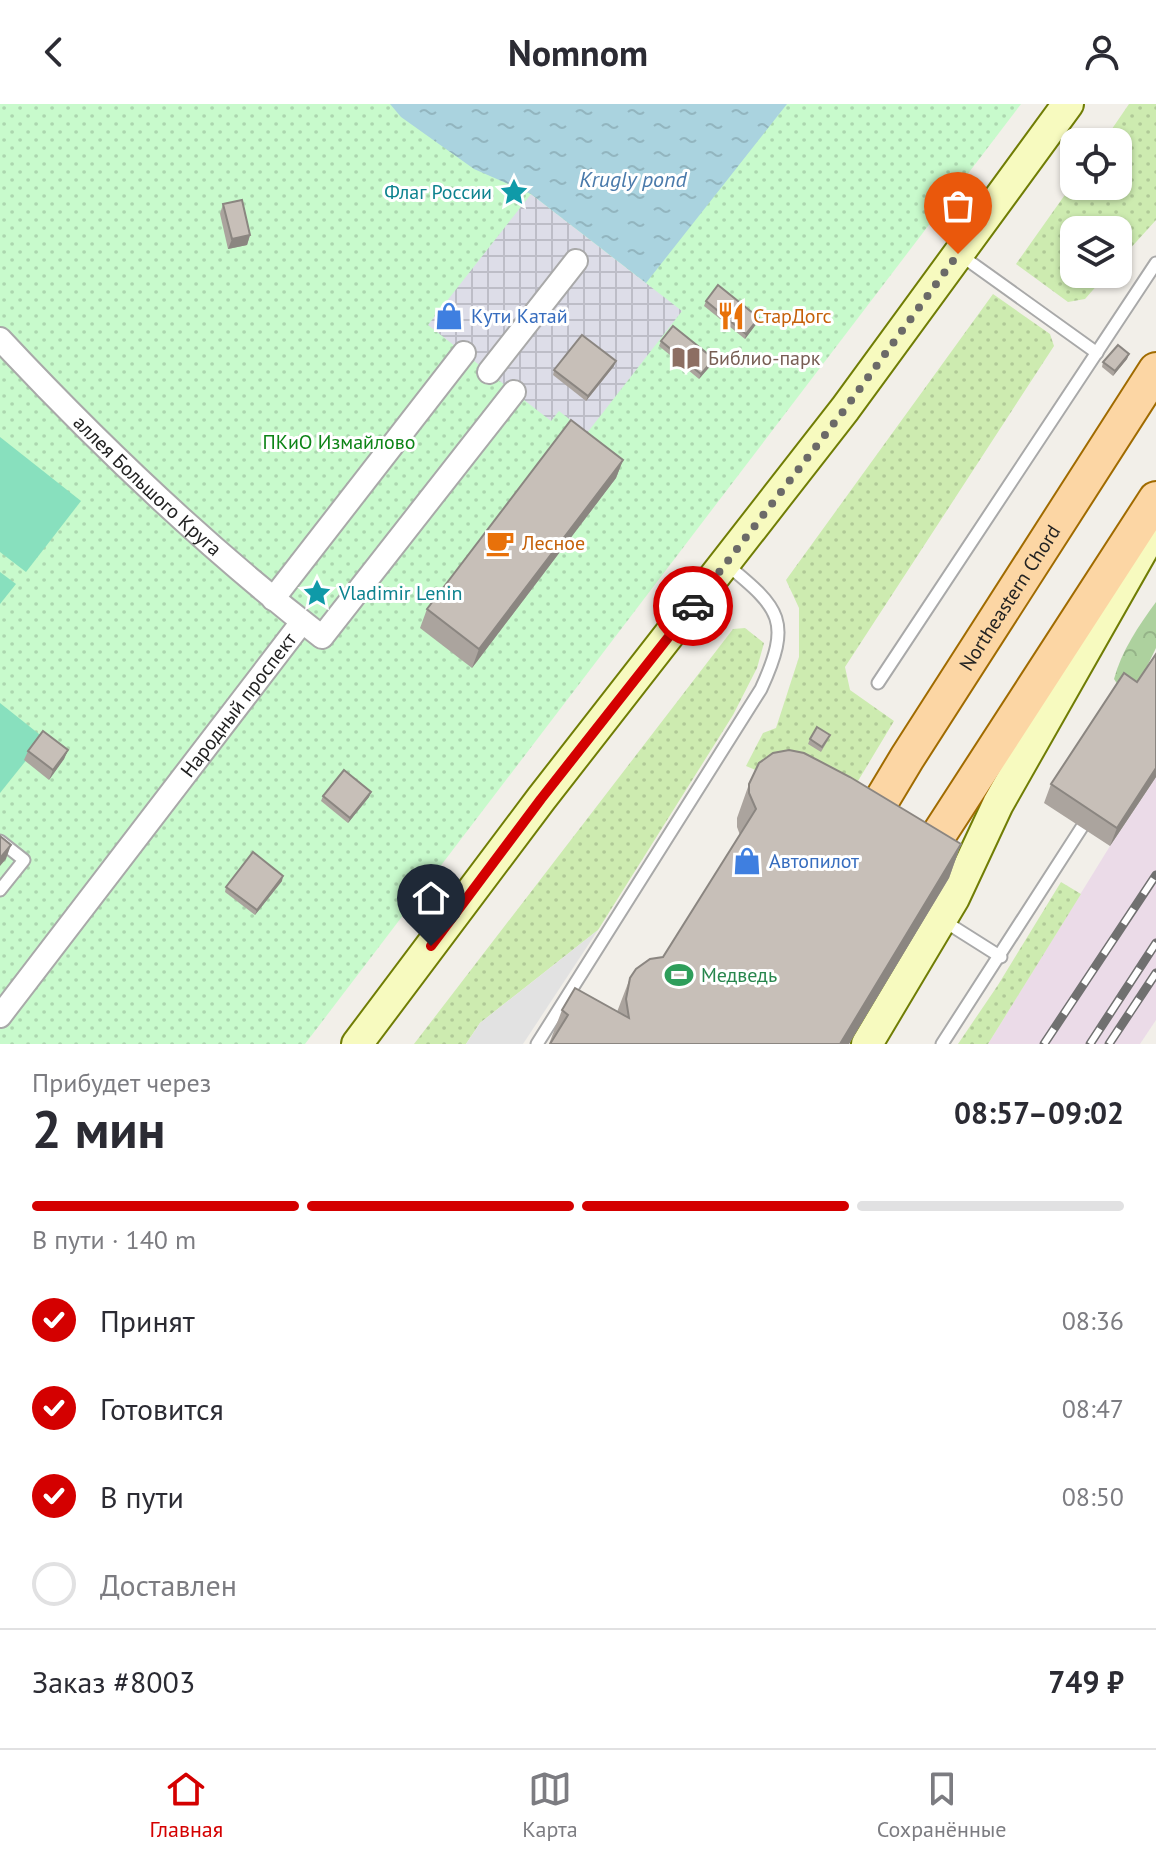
<!DOCTYPE html>
<html lang="ru">
<head>
<meta charset="utf-8">
<style>
  :root { --surface:#fff; --page:#f2f2f3; --text:#2b2b33; --muted:#7c7c81; --line:#e1e1e2; --accent:#d40000 }
  body { margin:0; font-family:"PT Sans",sans-serif; background:var(--page); color:var(--text); height:100vh; display:flex; flex-direction:column; font-size:30px; white-space:nowrap }
  * { box-sizing:border-box; margin:0 }
  p { font-size:26px; color:var(--muted) }
  .icon { flex:none; width:44px; height:44px; fill:none; stroke:currentColor; stroke-width:2; stroke-linecap:round; stroke-linejoin:round }
  .map { position:relative; height:940px; overflow:hidden }
  .sheet { display:flex; flex-direction:column; background:var(--surface); flex:1 }
  .sheet>* { flex:none }
  .controls { position:absolute; left:1060px; top:24px; display:grid; gap:16px }
  .controls a { display:grid; place-items:center; width:72px; height:72px; border-radius:16px; background:var(--surface); box-shadow:0 2px 6px #0004; font-size:40px }
  .pin { position:absolute; display:grid; place-items:center; width:68px; height:68px; color:#fff; margin:-82px -34px; border-radius:50% 50% 50% 0; rotate:-45deg; box-shadow:0 0 8px #0007 }
  .pin .icon { rotate:45deg }
  .courier { position:absolute; display:grid; place-items:center; width:80px; height:80px; margin:-40px; border:6px solid #d40000; border-radius:50%; background:#fff; color:#222; box-shadow:0 2px 10px #0007 }
  .summary em { font-style:normal; font-weight:600 }
  .summary div { display:flex; flex-direction:column-reverse }
  .summary { display:flex; align-items:center; justify-content:space-between; height:136px; padding:0 32px }
  h1 { font-size:52px; font-weight:600; line-height:60px }
  .bar { display:grid; grid-template-columns:repeat(4,1fr); gap:12px 8px; align-content:center; height:96px; padding:0 32px }
  .bar i { height:10px; border-radius:6px; background:var(--line) }
  .bar .on { background:var(--accent) }
  .bar p { grid-column:span 4 }
  .line { display:flex; align-items:center; gap:20px; padding:0 32px; border-top:2px solid var(--line) }
  .line div { flex:1 }
  ol { padding:0 32px; list-style:none }
  li { display:flex; align-items:center; gap:24px; height:88px }
  li p { margin-inline-start:auto }
  li .icon { padding:8px; border-radius:50%; background:var(--accent); color:#fff; stroke-width:4 }
  li:last-child { color:var(--muted) }
  li i { width:44px; height:44px; border:4px solid var(--line); border-radius:50% }
  header { display:flex; justify-content:space-between; align-items:center; height:104px; padding:0 32px; background:var(--surface); font-size:36px; font-weight:600 }
  .dock { display:flex; justify-content:space-around; align-items:center; height:112px; border-top:2px solid var(--line); background:var(--surface); font-size:22px; color:var(--muted) }
  .dock a { display:grid; justify-items:center; gap:4px }
  .dock .on { color:var(--accent) }
  .map>svg:first-child { display:block }
  .railway { fill:#ebdbe8 }
  .grass { fill:url(#grass-dots) }
  .forest { fill:url(#forest-crowns) }
  .park { fill:url(#park-dots) }
  .pitch { fill:#88e0be }
  .parking { fill:#e2e2e2 }
  .plaza { fill:url(#plaza-grid) }
  .water { fill:url(#water-ripples) }
  .lines { fill:none; stroke-linecap:round; stroke-linejoin:round }
  .lane-casing { stroke:#a9a9a9; stroke-width:15 }
  .street-casing { stroke:#a9a9a9; stroke-width:26 }
  .secondary-casing { stroke:#707d05; stroke-width:34 }
  .primary-casing { stroke:#a06b00; stroke-width:38 }
  .lane { stroke:#fff; stroke-width:11 }
  .street { stroke:#fff; stroke-width:22 }
  .secondary { stroke:#f7fabf; stroke-width:30 }
  .primary { stroke:#fcd6a4; stroke-width:34 }
  .rail-casing { stroke:#707070; stroke-width:9 }
  .rail { stroke:#fff; stroke-width:6; stroke-dasharray:18; stroke-linecap:butt }
  .wall { fill:#aba49e }
  .shaded-wall { fill:#8b8681 }
  .building { fill:#c7bfb8; stroke:#8b8681; stroke-width:2 }
  .done { stroke:#6b6a68; stroke-width:8; stroke-dasharray:0 14.4 }
  .route { stroke:#d40000; stroke-width:10 }
  .labels { text-anchor:middle; stroke-width:6; stroke-linejoin:round; paint-order:stroke }
  .culture-label { font-size:20px; fill:#0d838f; stroke:#fff; text-anchor:end }
  .shop-label { font-size:20px; fill:#366cbe; stroke:#fff; text-anchor:start }
  .food-label { font-size:20px; fill:#c56008; stroke:#fff; text-anchor:start }
  .education-label { font-size:20px; fill:#785e54; stroke:#fff; text-anchor:start }
  .park-label { font-size:20px; fill:#0c8416; stroke:#fff }
  .street-label { font-size:20px; fill:#222; stroke:#fff }
  .leisure-label { font-size:20px; fill:#27864d; stroke:#fff; text-anchor:start }
  .water-label { font-size:22px; font-style:italic; fill:#4a7aab; stroke:#fff }
</style>
</head>
<body>
<header><svg class="icon" aria-label="back" viewBox="0 0 24 24"><path d="M15 5l-7 7 7 7"/></svg>Nomnom<svg class="icon" aria-label="person" viewBox="0 0 24 24"><circle cx="12" cy="8" r="4"/><path d="M4 21q1-7 8-7t8 7"/></svg></header>
<div class="map">
<svg width="1156" height="940" viewBox="0 0 1156 940">
  <defs>
    <pattern id="grass-dots" width="8" height="8" patternUnits="userSpaceOnUse" patternTransform="scale(2)"><rect width="8" height="8" fill="#cdebb0"/><path d="M2 2h.1M6 6h.1" fill="none" stroke="#b0c997" stroke-width="1.8" stroke-linecap="round"/></pattern>
    <pattern id="forest-crowns" width="20" height="18" patternUnits="userSpaceOnUse" patternTransform="scale(2)"><rect width="20" height="18" fill="#add19e"/><path d="M2 6a3 3 0 1 1 6 0M12 15a3 3 0 1 1 6 0" fill="none" stroke="#95b388"/></pattern>
    <pattern id="park-dots" width="8" height="8" patternUnits="userSpaceOnUse" patternTransform="scale(2)"><rect width="8" height="8" fill="#c8facc"/><path d="M2 2h.1M6 6h.1" fill="none" stroke="#acd6af" stroke-width="1.8" stroke-linecap="round"/></pattern>
    <pattern id="plaza-grid" width="8" height="8" patternUnits="userSpaceOnUse" patternTransform="scale(2)"><rect width="8" height="8" fill="#dddde8"/><path d="M0 4h8M4 0v8" fill="none" stroke="#bdbdc7"/></pattern>
    <pattern id="water-ripples" width="26" height="14" patternUnits="userSpaceOnUse" patternTransform="scale(2)"><rect width="26" height="14" fill="#aad3df"/><path d="M2 4q2-2 4 0t4 0M15 11q2-2 4 0t4 0" fill="none" stroke="#92b5bf"/></pattern>
  </defs>
  <rect width="100%" height="100%" fill="#f2efe9"/>
  <polygon class="railway" points="1156,673 1156,916 1140,940 988,940 1110,742"/>
  <g class="grass">
    <polygon points="1129,0 1156,0 1156,116 1118,158 1118,126 1074,126 1074,170 1107,170 1085,195 1068,198 1016,160 1074,78 1074,82 1118,82 1118,38 1103,38"/>
    <polygon points="993,190 1050,230 1054,242 845,563 850,586 894,617 843,702 746,662 763,629 776,624 799,553 799,504 786,476"/>
    <polygon points="745,524 764,539 757,564 733,611 598,826 480,919 466,940 414,940 733,525"/>
    <polygon points="1061,778 1081,790 988,940 958,940 998,881"/>
  </g>
  <path class="forest" d="M1156,498V544L1138,581L1120,584L1114,575C1121,548 1139,521 1156,498Z"/>
  <polygon class="park" points="0,0 1021,0 305,940 0,940"/>
  <g class="pitch">
    <polygon points="0,333 81,397 26,468 0,448"/>
    <polygon points="0,468 16,480 0,500"/>
    <polygon points="0,599 44,634 0,689"/>
  </g>
  <polygon class="parking" points="598,826 523,940 466,940 480,919"/>
  <polygon class="plaza" points="531,90 682,207 587,329 559,307 551,317 428,221"/>
  <polygon class="water" points="390,0 787,0 646,179 531,90 474,65 401,13"/>
  <g class="lines">
    <defs>
      <g id="lane">
        <polyline points="959,150 1097,249"/>
        <polyline points="878,579 1156,159"/>
        <polyline points="0,737 24,756 0,786"/>
        <polyline points="944,817 1001,853"/>
        <path d="M537,940L761,585C792,517 781,505 726,460"/>
        <polyline points="942,940 1082,723"/>
      </g>
      <g id="street">
        <path id="s1" d="M0,235C100,342 206,443 322,533L514,288"/>
        <polyline points="489,268 576,157"/>
        <polyline points="273,495 464,249"/>
        <path id="s2" d="M0,912L302,518"/>
      </g>
      <g id="secondary">
        <polyline points="357,940 541,695 845,305 1068,0"/>
        <polyline points="867,940 954,794 998,700 1156,422"/>
      </g>
      <g id="primary">
        <path id="s3" d="M865,724L907,654L1156,266"/>
        <polyline points="921,758 1156,395"/>
      </g>
    </defs>
    <use href="#lane" class="lane-casing"/>
    <use href="#street" class="street-casing"/>
    <use href="#secondary" class="secondary-casing"/>
    <use href="#primary" class="primary-casing"/>
    <use href="#lane" class="lane"/>
    <use href="#street" class="street"/>
    <use href="#secondary" class="secondary"/>
    <use href="#primary" class="primary"/>
    <defs>
      <g id="rail">
        <polyline points="1044,940 1156,771"/>
        <polyline points="1090,940 1156,839"/>
        <polyline points="1109,940 1156,869"/>
      </g>
    </defs>
    <use href="#rail" class="rail-casing"/>
    <use href="#rail" class="rail"/>
  </g>
  <g class="wall">
    <polygon points="223,100 250,131 247,141 228,145 220,110"/>
    <polygon points="706,197 757,219 745,235 704,202"/>
    <polygon points="661,237 712,260 699,275 659,242"/>
    <polygon points="1129,250 1127,255 1113,272 1102,263 1103,258"/>
    <polygon points="614,262 586,297 553,271 554,266"/>
    <polygon points="623,356 616,374 472,564 420,524 427,505"/>
    <polygon points="1156,550 1156,673 1110,742 1044,699 1051,680 1137,578"/>
    <polygon points="810,635 828,636 821,648 808,640"/>
    <polygon points="68,646 64,655 49,676 24,656 28,647"/>
    <polygon points="749,680 961,740 949,774 849,940 549,940 562,906 617,908 630,874 663,853 740,731 737,723 737,714"/>
    <polygon points="371,688 369,693 348,719 321,697 323,692"/>
    <polygon points="282,777 255,811 225,788 226,783"/>
  </g>
  <g class="shaded-wall">
    <polygon points="250,131 247,141 228,145 232,135"/>
    <polygon points="759,214 757,219 745,235 746,230"/>
    <polygon points="1129,250 1127,255 1113,272 1115,267"/>
    <polygon points="714,255 712,260 699,275 701,270"/>
    <polygon points="616,257 614,262 586,297 588,292"/>
    <polygon points="623,356 616,374 472,564 479,545"/>
    <polygon points="68,646 64,655 49,676 53,666"/>
    <polygon points="1156,664 1156,673 1110,742 1117,724"/>
    <polygon points="371,688 369,693 348,719 350,714"/>
    <polygon points="961,740 949,774 849,940 840,940"/>
    <polygon points="11,741 6,755 0,762 0,754"/>
    <polygon points="283,772 282,777 255,811 257,806"/>
  </g>
  <g class="building">
    <polygon points="242,96 250,131 232,135 223,100"/>
    <polygon points="718,181 759,214 746,230 706,197"/>
    <polygon points="673,222 714,255 701,270 661,237"/>
    <polygon points="582,231 616,257 588,292 554,266"/>
    <polygon points="1118,241 1129,250 1115,267 1103,258"/>
    <polygon points="571,316 623,356 479,545 427,505"/>
    <polygon points="1156,550 1156,664 1117,724 1051,680 1124,569 1137,578"/>
    <polygon points="817,623 830,631 822,643 810,635"/>
    <polygon points="43,627 68,646 53,666 28,647"/>
    <polygon points="789,646 804,649 850,673 961,740 840,940 550,940 568,911 562,906 575,884 629,914 626,895 630,874 636,865 650,855 663,853 756,705 749,689 749,680 759,659 773,649"/>
    <polygon points="344,666 371,688 350,714 323,692"/>
    <polygon points="0,732 11,741 0,754"/>
    <polygon points="253,748 283,772 257,806 226,783"/>
  </g>
  <g class="lines">
    <polyline class="done" points="693,502 845,305 958,150"/>
    <polyline class="route" points="431,842 541,695 693,502"/>
  </g>
  <defs>
    <symbol id="sight-bare" viewBox="-9 -9 18 18"><path d="M0-6L1.8-2.2L6-1.7L2.9 1.2L3.7 5.4L0 3.3L-3.7 5.4L-2.9 1.2L-6-1.7L-1.8-2.2Z" fill="#0f9aa8" stroke="#fff" stroke-width="2.5" paint-order="stroke"/></symbol>
    <symbol id="shop-bare" viewBox="-9 -9 18 18"><path d="M-5-2.5h2.3a2.7 3.5 0 0 1 5.4 0H5L5.5 6h-11ZM-1.5-2.5h3a1.5 2.3 0 0 0-3 0Z" fill="#3f7fe0" stroke="#fff" stroke-width="2.5" paint-order="stroke"/></symbol>
    <symbol id="restaurant-bare" viewBox="-9 -9 18 18"><path d="M-5-6h1v4h1v-4h1v4h1v-4h1v5L-1.5 .5V6h-2V.5L-5-1ZM5-6V6H3V1.5H1.5Q1.5-4 5-6Z" fill="#e8710a" stroke="#fff" stroke-width="2.5" paint-order="stroke"/></symbol>
    <symbol id="library-bare" viewBox="-9 -9 18 18"><path d="M-6-4Q-3-5.5-.7-3.5V5Q-3 3-6 4ZM6-4Q3-5.5 .7-3.5V5Q3 3 6 4Z" fill="#8d6e63" stroke="#fff" stroke-width="2.5" paint-order="stroke"/></symbol>
    <symbol id="cafe-bare" viewBox="-9 -9 18 18"><path d="M-5.5-4.5H6V0H3Q3 3.5 0 3.5H-2.5Q-5.5 3.5-5.5 0ZM3-3.2v2h1.7v-2ZM-6 4.5H4V6H-6Z" fill="#e8710a" stroke="#fff" stroke-width="2.5" paint-order="stroke"/></symbol>
    <symbol id="stadium-bare" viewBox="-9 -9 18 18"><path d="M0-5a6.5 5 0 1 0 0 10a6.5 5 0 1 0 0-10ZM-3.5-1.8h7v3.6h-7Z" fill="#2e9e5b" stroke="#fff" stroke-width="2.5" paint-order="stroke"/></symbol>
  </defs>
  <g fill-rule="evenodd">
    <use href="#sight-bare" x="494" y="68" width="40" height="40"/>
    <use href="#shop-bare" x="429" y="192" width="40" height="40"/>
    <use href="#restaurant-bare" x="711" y="192" width="40" height="40"/>
    <use href="#library-bare" x="666" y="234" width="40" height="40"/>
    <use href="#cafe-bare" x="480" y="419" width="40" height="40"/>
    <use href="#sight-bare" x="297" y="469" width="40" height="40"/>
    <use href="#shop-bare" x="727" y="737" width="40" height="40"/>
    <use href="#stadium-bare" x="659" y="851" width="40" height="40"/>
  </g>
  <g class="labels">
    <g class="culture-label">
      <text x="492" y="95">Флаг России</text>
      <text x="339" y="496" text-anchor="start">Vladimir Lenin</text>
    </g>
    <g class="shop-label">
      <text x="471" y="219">Кути Катай</text>
      <text x="769" y="764">Автопилот</text>
    </g>
    <g class="food-label">
      <text x="753" y="219">СтарДогс</text>
      <text x="522" y="446">Лесное</text>
    </g>
    <g class="education-label">
      <text x="708" y="261">Библио-парк</text>
    </g>
    <g class="park-label">
      <text x="339" y="345">ПКиО Измайлово</text>
    </g>
    <g class="street-label">
      <text dy="7" stroke="none"><textPath href="#s1" startOffset="208">аллея Большого Круга</textPath></text>
      <text dy="7" stroke="none"><textPath href="#s3" startOffset="272">Northeastern Chord</textPath></text>
      <text dy="7" stroke="none"><textPath href="#s2" startOffset="392">Народный проспект</textPath></text>
    </g>
    <g class="leisure-label">
      <text x="701" y="878">Медведь</text>
    </g>
    <g class="water-label">
      <text x="633" y="83">Krugly pond</text>
    </g>
  </g>
</svg>
<div class="controls">
<a><svg class="icon" aria-label="locate" viewBox="0 0 24 24"><circle cx="12" cy="12" r="6"/><path d="M12 2v4M12 18v4M2 12h4M18 12h4"/></svg></a>
<a><svg class="icon" aria-label="layers" viewBox="0 0 24 24"><path d="M12 4l9 5-9 5-9-5zM3 14l9 5 9-5"/></svg></a>
</div>
<div class="pin" style="left:958px;top:150px;background:#ea580c"><svg class="icon" aria-label="bag" viewBox="0 0 24 24"><path d="M5 8h14l-1 12H6zM9 8a3 3 0 0 1 6 0"/></svg></div>
<div class="pin" style="left:431px;top:842px;background:#1f2937"><svg class="icon" aria-label="home" viewBox="0 0 24 24"><path d="M3 11l9-7 9 7M6 9v11h12V9"/></svg></div>
<div class="courier" style="left:693px;top:502px"><svg class="icon" aria-label="car" viewBox="0 0 24 24"><path d="M5 17H2v-5l4-1 3-4h7l3 4 3 1v5h-3M9 17h6M6 11h13"/><circle cx="7" cy="17" r="2"/><circle cx="17" cy="17" r="2"/></svg></div>
</div>
<section class="sheet">
<div class="summary"><div><h1>2 мин</h1><p>Прибудет через</p></div><em>08:57–09:02</em></div>
<div class="bar"><i class="on"></i><i class="on"></i><i class="on"></i><i></i><p>В пути · 140 m</p></div>
<ol>
<li><svg class="icon" aria-label="check" viewBox="0 0 24 24"><path d="M5 12l5 5 9-10"/></svg>Принят<p>08:36</p></li>
<li><svg class="icon" aria-label="check" viewBox="0 0 24 24"><path d="M5 12l5 5 9-10"/></svg>Готовится<p>08:47</p></li>
<li><svg class="icon" aria-label="check" viewBox="0 0 24 24"><path d="M5 12l5 5 9-10"/></svg>В пути<p>08:50</p></li>
<li><i></i>Доставлен</li>
</ol>
<div class="line" style="height:104px"><div>Заказ #8003</div><b>749 ₽</b></div>
</section>
<nav class="dock">
<a class="on"><svg class="icon" aria-label="home" viewBox="0 0 24 24"><path d="M3 11l9-7 9 7M6 9v11h12V9"/></svg>Главная</a>
<a><svg class="icon" aria-label="map" viewBox="0 0 24 24"><path d="M3 6l6-2 6 2 6-2v14l-6 2-6-2-6 2zM9 4v14M15 6v14"/></svg>Карта</a>
<a><svg class="icon" aria-label="saved" viewBox="0 0 24 24"><path d="M7 4h10v16l-5-4-5 4z"/></svg>Сохранённые</a>
</nav>
</body>
</html>
